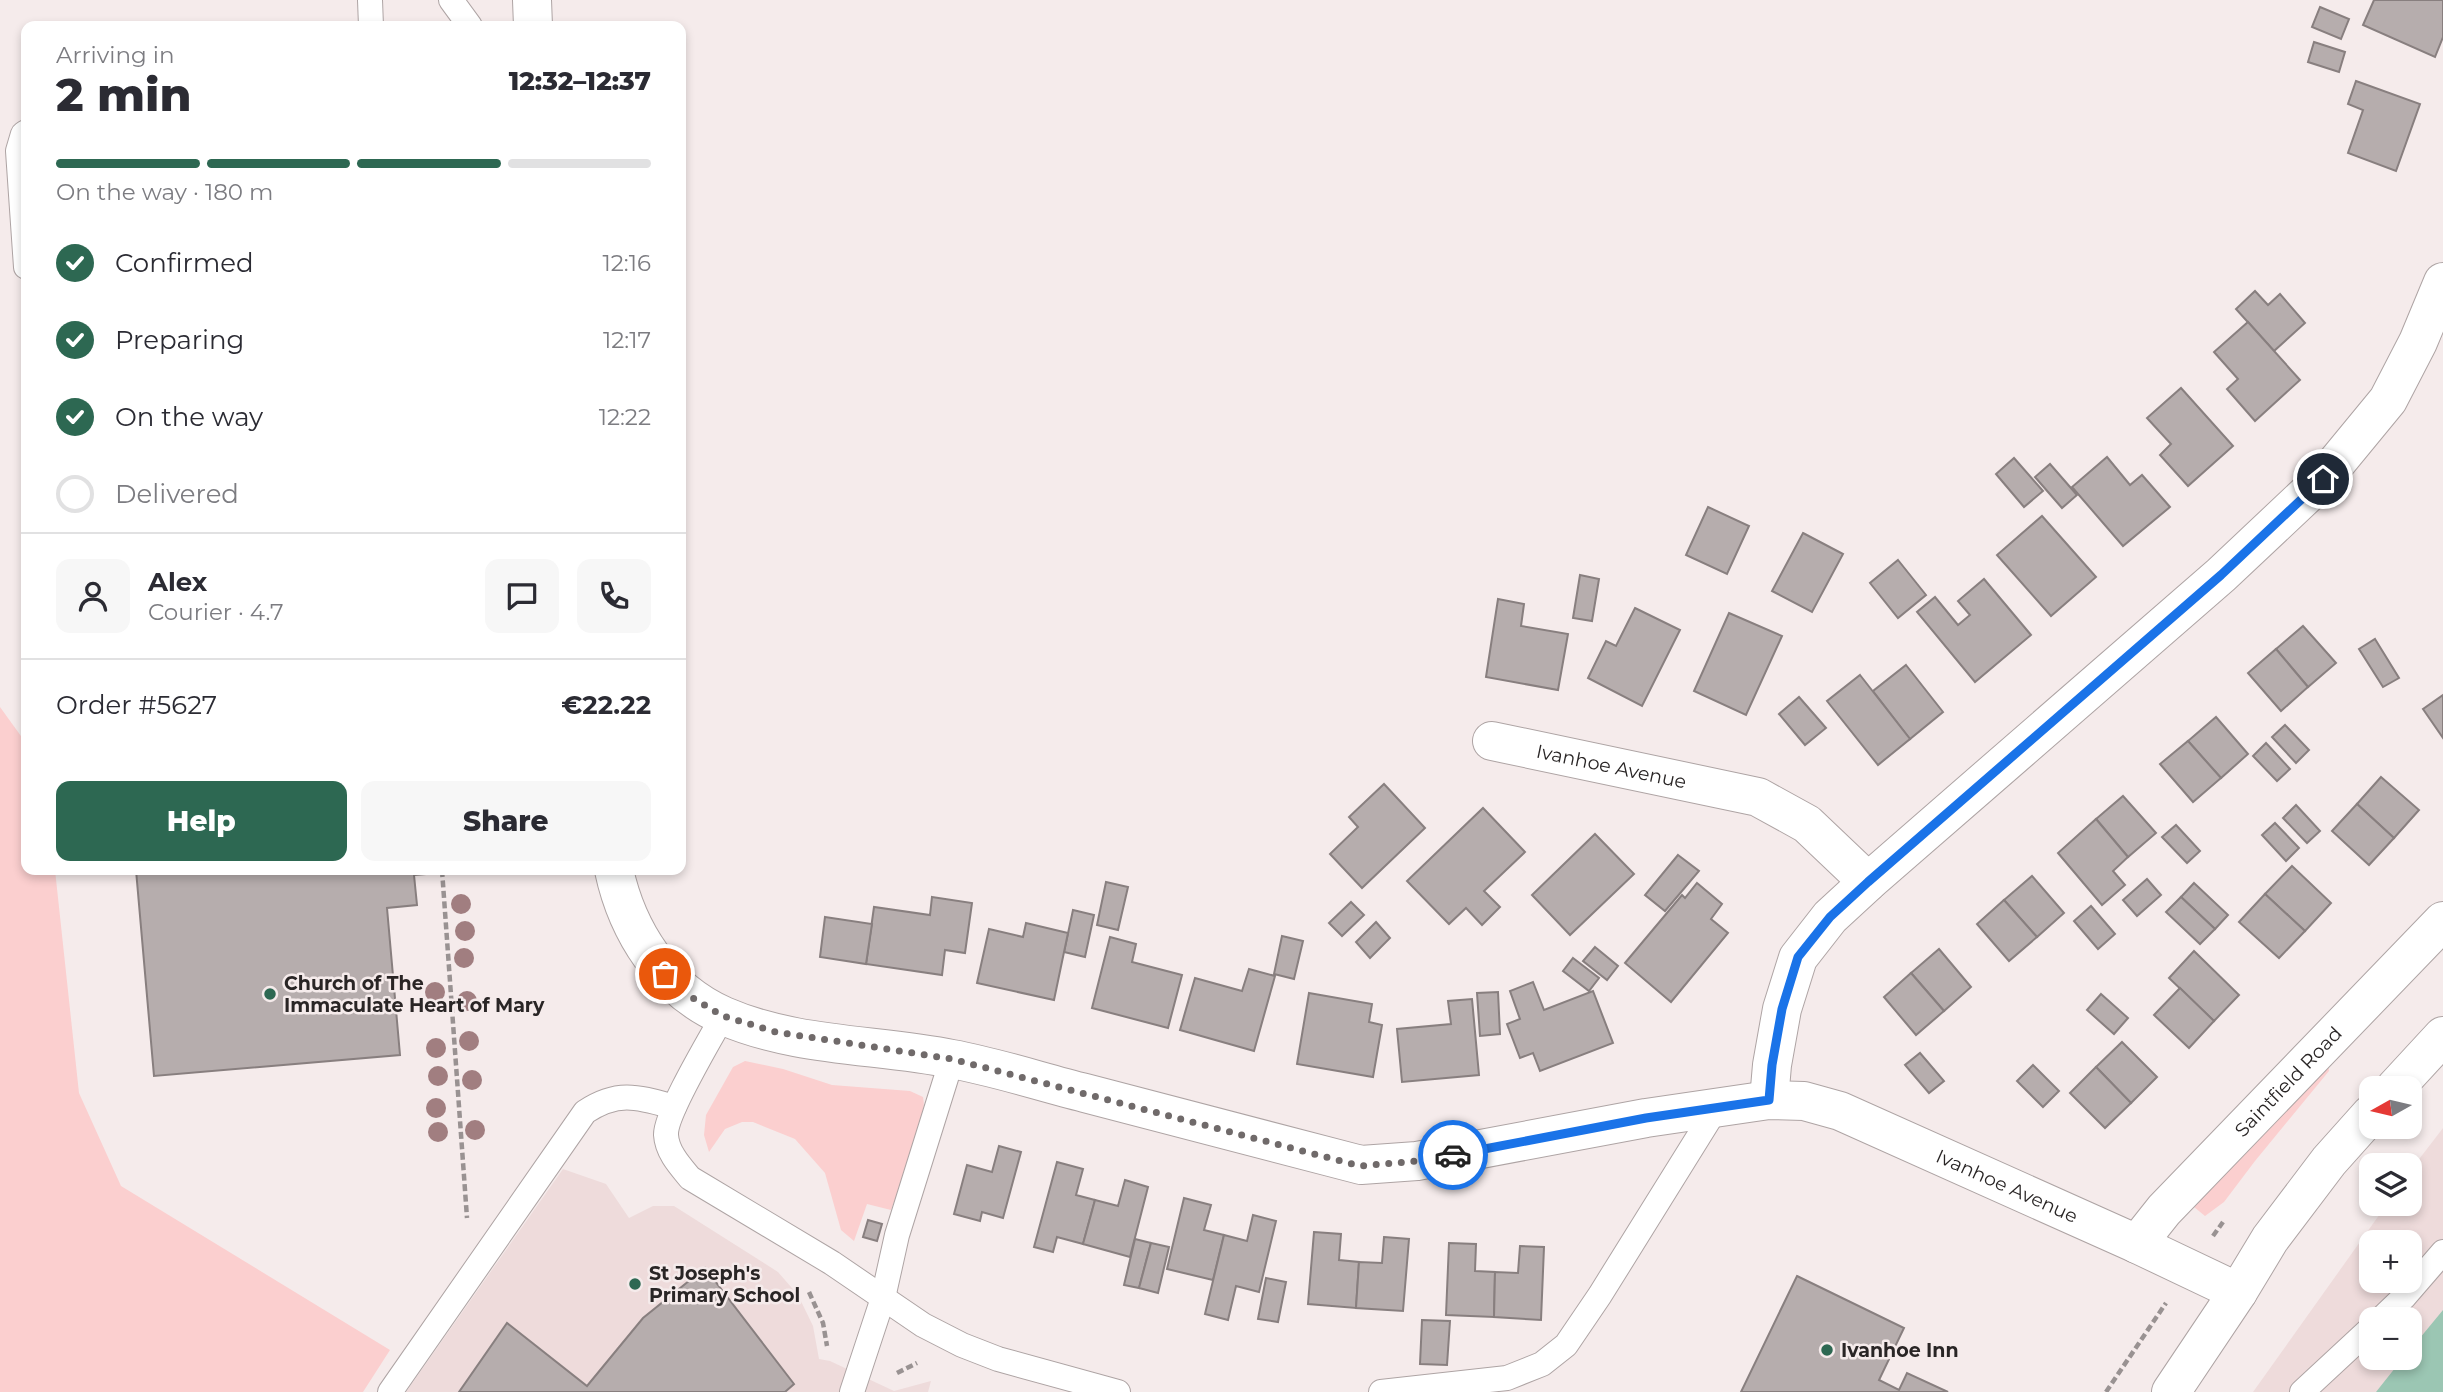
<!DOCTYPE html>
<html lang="en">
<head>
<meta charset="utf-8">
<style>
  :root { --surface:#fff; --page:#f7f7f7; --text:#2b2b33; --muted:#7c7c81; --line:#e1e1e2; --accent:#2d6852 }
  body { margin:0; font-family:Montserrat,sans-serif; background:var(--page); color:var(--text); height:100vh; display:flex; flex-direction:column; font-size:26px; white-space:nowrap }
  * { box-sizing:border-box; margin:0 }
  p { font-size:23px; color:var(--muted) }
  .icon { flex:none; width:38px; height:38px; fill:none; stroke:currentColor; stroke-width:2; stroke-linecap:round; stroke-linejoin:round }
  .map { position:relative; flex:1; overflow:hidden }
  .panel { position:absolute; left:21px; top:21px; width:665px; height:854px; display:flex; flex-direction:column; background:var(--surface); border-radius:14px; box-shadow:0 4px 10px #0003 }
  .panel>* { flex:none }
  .needle { width:46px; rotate:262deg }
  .fabs { position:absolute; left:2359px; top:1076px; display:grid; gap:14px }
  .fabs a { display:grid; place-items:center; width:63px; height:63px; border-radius:14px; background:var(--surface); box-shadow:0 4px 10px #0003; font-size:35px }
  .pin { position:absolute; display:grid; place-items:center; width:60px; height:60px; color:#fff; margin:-30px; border:4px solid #fff; border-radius:50%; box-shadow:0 2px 7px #0007 }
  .courier { position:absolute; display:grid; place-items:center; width:70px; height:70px; margin:-35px; border:5px solid #1a73e8; border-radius:50%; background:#fff; color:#222; box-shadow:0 2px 9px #0007 }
  .head em { font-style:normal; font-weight:800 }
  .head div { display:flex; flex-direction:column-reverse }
  .head { display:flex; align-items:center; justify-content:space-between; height:119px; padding:0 35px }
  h1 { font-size:46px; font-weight:800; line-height:52px }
  .bar { display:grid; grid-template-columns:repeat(4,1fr); gap:10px 7px; align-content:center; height:84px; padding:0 35px }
  .bar i { height:9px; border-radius:5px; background:var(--line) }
  .bar .on { background:var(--accent) }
  .bar p { grid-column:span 4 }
  .line { display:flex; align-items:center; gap:18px; padding:0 35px; border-top:2px solid var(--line) }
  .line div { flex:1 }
  .round { display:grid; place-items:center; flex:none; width:74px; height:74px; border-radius:14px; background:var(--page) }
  ol { padding:0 35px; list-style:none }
  li { display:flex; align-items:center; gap:21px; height:77px }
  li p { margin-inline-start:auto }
  li .icon { padding:7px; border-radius:50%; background:var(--accent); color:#fff; stroke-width:4 }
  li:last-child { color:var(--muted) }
  li i { width:38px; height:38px; border:4px solid var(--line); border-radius:50% }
  .cta { display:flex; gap:14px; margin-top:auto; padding:14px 35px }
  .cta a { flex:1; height:80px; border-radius:14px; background:var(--accent); color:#fff; font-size:28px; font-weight:800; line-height:80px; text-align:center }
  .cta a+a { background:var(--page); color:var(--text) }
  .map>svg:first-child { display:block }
  .built { fill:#eedbdb; fill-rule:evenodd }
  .green { fill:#fbcfcf }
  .water { fill:#9bc6b3 }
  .building { fill:#b6adad; stroke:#887f7f; stroke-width:2 }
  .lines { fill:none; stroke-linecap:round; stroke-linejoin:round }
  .service-casing { stroke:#aea4a4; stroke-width:26 }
  .minor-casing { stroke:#aea4a4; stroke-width:40 }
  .trunk-casing { stroke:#aea4a4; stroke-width:40 }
  .path { stroke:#999292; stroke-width:4.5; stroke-dasharray:7 3.5; stroke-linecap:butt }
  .service { stroke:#fff; stroke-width:24 }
  .minor { stroke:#fff; stroke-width:38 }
  .trunk { stroke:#fff; stroke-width:38 }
  .tree { fill:#a17e80 }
  .done { stroke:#706a6a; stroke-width:7; stroke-dasharray:0 12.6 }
  .route { stroke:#1a73e8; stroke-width:9 }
  .poi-dot { fill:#2d6852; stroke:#f5ebeb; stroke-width:2.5 }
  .labels { text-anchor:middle; stroke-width:5; stroke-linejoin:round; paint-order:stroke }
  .street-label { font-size:19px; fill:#292525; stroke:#f5ebeb }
  .poi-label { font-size:19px; font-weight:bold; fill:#292525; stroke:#f5ebeb; text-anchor:start }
</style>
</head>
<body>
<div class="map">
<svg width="2443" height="1392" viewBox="0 0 2443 1392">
  <rect width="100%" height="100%" fill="#f5ebeb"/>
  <g class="built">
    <path d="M2443,1128V1392H2253L2387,1204H2410V1171ZM2371,1242H2410V1281H2371ZM2371,1320H2410V1358H2371Z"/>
    <polygon points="563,1169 606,1184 629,1218 653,1206 674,1206 778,1272 798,1295 813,1326 819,1359 830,1361 894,1391 931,1381 928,1392 406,1392"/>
  </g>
  <g class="green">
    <polygon points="0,707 26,743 26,870 55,870 79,1093 121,1186 390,1350 363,1392 0,1392"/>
    <path d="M745,1061L783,1069L832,1085L910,1091L923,1097C929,1123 901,1183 891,1210L867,1204L854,1241L841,1230L825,1173L795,1139L753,1122H742L725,1129L709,1152L704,1135L706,1115L733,1067Z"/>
    <polygon points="2328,1062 2329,1071 2255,1161 2224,1202 2205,1216 2194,1207"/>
  </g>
  <polygon class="water" points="2443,1310 2443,1392 2376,1392 2403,1358 2410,1358 2410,1350"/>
  <g class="building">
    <polygon points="2374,0 2443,0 2443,37 2435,57 2363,25"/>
    <polygon points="2320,7 2349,19 2341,39 2312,27"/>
    <polygon points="2314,42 2345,52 2339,72 2308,62"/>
    <polygon points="2356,81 2420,104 2396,171 2348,153 2363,110 2348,104"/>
    <polygon points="2255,291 2268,305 2280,294 2305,323 2274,351 2236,309"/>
    <polygon points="2248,322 2300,380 2255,421 2227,389 2238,379 2214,352"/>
    <polygon points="2181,388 2233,446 2188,486 2160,455 2171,444 2147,418"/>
    <polygon points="2107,457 2130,485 2142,475 2170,507 2123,546 2072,487"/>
    <polygon points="2014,458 2043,491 2024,507 1996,474"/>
    <polygon points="2050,464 2077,495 2062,508 2035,477"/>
    <polygon points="1708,507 1749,526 1727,574 1686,555"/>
    <polygon points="2042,516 2096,577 2051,616 1997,555"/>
    <polygon points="1803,533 1843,554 1812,612 1772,591"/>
    <polygon points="1898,560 1926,595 1898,618 1870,583"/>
    <polygon points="1580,575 1599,579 1592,621 1573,618"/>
    <polygon points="1984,579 2031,635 1975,682 1917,612 1935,597 1958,625 1970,615 1958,601"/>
    <polygon points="1498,599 1524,604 1521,626 1568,634 1558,690 1486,677"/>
    <polygon points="1635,608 1680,630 1642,706 1588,678 1606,641 1616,646"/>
    <polygon points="1729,613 1782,636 1746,715 1694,691"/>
    <polygon points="2303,626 2336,663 2308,687 2276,649"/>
    <polygon points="2375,639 2399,678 2383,687 2359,649"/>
    <polygon points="2276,649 2308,687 2281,711 2248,673"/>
    <polygon points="1906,665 1943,712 1910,739 1873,691"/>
    <polygon points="1860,675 1910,739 1878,765 1827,701"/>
    <polygon points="2443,695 2443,738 2423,709"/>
    <polygon points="1799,697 1826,728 1805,745 1779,714"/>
    <polygon points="2216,717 2248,754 2221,778 2188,741"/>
    <polygon points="2285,725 2309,750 2296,763 2272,737"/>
    <polygon points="2188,741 2221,778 2193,802 2160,764"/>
    <polygon points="2266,743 2290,769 2277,781 2253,756"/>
    <polygon points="2381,777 2419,810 2394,838 2357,804"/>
    <polygon points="1384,784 1425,828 1362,888 1330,854 1358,827 1349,817"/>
    <polygon points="2123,796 2156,833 2128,857 2096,819"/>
    <polygon points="2357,804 2394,838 2369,865 2332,831"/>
    <polygon points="2296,805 2320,831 2307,843 2283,818"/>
    <polygon points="1483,808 1525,852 1484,891 1500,907 1482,925 1466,908 1449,924 1407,881"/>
    <polygon points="2096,819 2128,857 2113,871 2125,885 2102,905 2058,853"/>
    <polygon points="2275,823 2299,848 2286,861 2262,835"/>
    <polygon points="2176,825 2200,851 2187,863 2162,837"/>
    <polygon points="1595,834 1634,874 1570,935 1532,895"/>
    <polygon points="1678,855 1699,871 1665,911 1645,895"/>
    <polygon points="2292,866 2331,903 2305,931 2265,894"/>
    <polygon points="136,870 424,870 425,874 414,875 417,905 387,908 400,1055 154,1076"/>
    <polygon points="2032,876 2064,913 2037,937 2004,900"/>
    <polygon points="2147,879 2161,895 2137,916 2123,900"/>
    <polygon points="1106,882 1128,887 1118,930 1097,925"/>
    <polygon points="1697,883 1722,904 1711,919 1728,933 1671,1002 1625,963 1682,895 1685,898"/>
    <polygon points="2194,883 2228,915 2215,929 2181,897"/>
    <polygon points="2265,894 2305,931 2279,958 2239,922"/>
    <polygon points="932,897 972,903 965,953 945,950 942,975 866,964 874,907 930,915"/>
    <polygon points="2181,897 2215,929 2200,944 2166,912"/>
    <polygon points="2004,900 2037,937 2009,961 1977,924"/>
    <polygon points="1351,902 1364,915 1342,936 1329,923"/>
    <polygon points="2091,906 2115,934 2098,949 2074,921"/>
    <polygon points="1073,910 1094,915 1085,957 1064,952"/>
    <polygon points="825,917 872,924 866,964 820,957"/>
    <polygon points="1376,922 1390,938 1370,958 1356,942"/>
    <polygon points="1026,923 1068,933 1054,1000 977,983 989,929 1023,937"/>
    <polygon points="1282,936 1303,941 1294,979 1274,974"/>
    <polygon points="1110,937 1136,944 1132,962 1182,975 1168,1028 1092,1008"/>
    <polygon points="1595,947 1618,966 1607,980 1583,961"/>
    <polygon points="1939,949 1971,987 1944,1011 1911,973"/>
    <polygon points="2194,951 2239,995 2214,1021 2169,978"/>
    <polygon points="1573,958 1599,978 1589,991 1563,971"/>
    <polygon points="1249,969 1275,976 1254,1051 1180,1030 1195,978 1242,991"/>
    <polygon points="1911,973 1944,1011 1916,1035 1884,997"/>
    <polygon points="1533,982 1544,1010 1593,991 1613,1043 1540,1071 1533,1053 1520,1058 1507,1024 1520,1019 1510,991"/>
    <polygon points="2180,988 2214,1021 2189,1048 2154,1015"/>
    <polygon points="1498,992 1500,1034 1480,1036 1477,993"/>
    <polygon points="1309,993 1372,1004 1369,1022 1382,1025 1373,1077 1297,1064"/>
    <polygon points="2101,994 2128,1018 2114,1034 2087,1010"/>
    <polygon points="1472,999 1479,1075 1402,1082 1397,1029 1451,1024 1448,1001"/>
    <polygon points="2122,1042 2157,1077 2131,1103 2096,1067"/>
    <polygon points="1920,1053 1944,1081 1929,1093 1905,1065"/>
    <polygon points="2033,1065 2059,1091 2043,1107 2017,1081"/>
    <polygon points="2096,1067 2131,1103 2105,1128 2070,1093"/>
    <polygon points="999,1146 1021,1152 1003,1218 982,1212 980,1221 954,1214 967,1165 992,1172"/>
    <polygon points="1057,1162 1083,1169 1076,1195 1095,1200 1083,1244 1057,1237 1053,1252 1034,1247"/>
    <polygon points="1125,1180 1148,1187 1130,1257 1083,1244 1095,1200 1118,1206"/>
    <polygon points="1184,1198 1211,1205 1204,1230 1224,1235 1213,1280 1167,1269"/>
    <polygon points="1253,1215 1276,1221 1259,1292 1236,1286 1228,1320 1205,1314 1224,1235 1247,1241"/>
    <polygon points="868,1220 882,1224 877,1241 863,1237"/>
    <polygon points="1314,1232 1341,1234 1339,1260 1359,1262 1356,1308 1308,1304"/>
    <polygon points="1384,1237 1409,1239 1403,1311 1356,1308 1359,1262 1382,1263"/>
    <polygon points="1135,1239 1151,1243 1139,1288 1124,1285"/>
    <polygon points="1151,1243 1169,1247 1158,1293 1139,1288"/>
    <polygon points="1449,1243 1476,1244 1475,1271 1495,1272 1494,1317 1446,1315"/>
    <polygon points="1520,1246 1544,1247 1541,1320 1494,1317 1495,1272 1518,1273"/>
    <polygon points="705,1268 794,1384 785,1392 459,1392 507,1323 587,1386 643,1318"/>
    <polygon points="1797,1276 1904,1328 1879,1380 1899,1390 1907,1373 1948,1392 1741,1392"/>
    <polygon points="1266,1278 1286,1282 1278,1322 1258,1319"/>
    <polygon points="1422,1320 1450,1321 1447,1365 1420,1364"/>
  </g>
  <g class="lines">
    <defs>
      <g id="service">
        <polyline points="370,0 371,26"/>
        <polyline points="451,0 470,26"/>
        <polyline points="26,132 23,134 18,151 26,267"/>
        <path d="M723,1016C711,1038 665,1114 666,1135C667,1152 680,1166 690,1178L832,1263L923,1325L962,1345L998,1359L1118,1392"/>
        <polyline points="2380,1320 2405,1296 2443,1252"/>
        <path d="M390,1392L585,1112C618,1090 638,1097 674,1107"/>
        <polyline points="852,1392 883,1298 897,1235 952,1059"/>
        <polyline points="1381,1392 1507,1378 1542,1364 1566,1345 1600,1295 1717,1107"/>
        <polyline points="2302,1392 2371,1328"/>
      </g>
      <g id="minor">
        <polyline points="532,0 533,26"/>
        <path id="s1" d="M1492,741L1758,797L1807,824L1868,882"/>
        <path id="s2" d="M614,870C627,931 664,990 724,1016C795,1047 877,1044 952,1059C996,1067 1041,1082 1085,1093C1177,1117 1269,1141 1361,1165L1417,1161L1646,1118L1769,1100L1804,1101L1840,1111L2137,1244L2238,1292"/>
        <polyline points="1769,1100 1772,1065 1782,1009 1798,958 1830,917 1868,882 2221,575 2323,479 2388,400 2418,342 2443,282"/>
        <path id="s3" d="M2137,1244L2164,1210L2443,921"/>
      </g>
      <g id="trunk">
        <polyline points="2395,1088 2443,1036"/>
        <polyline points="2171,1392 2238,1292 2270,1239 2329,1161 2371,1114"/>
      </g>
    </defs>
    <use href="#service" class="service-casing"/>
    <use href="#minor" class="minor-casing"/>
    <use href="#trunk" class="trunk-casing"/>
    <g class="path">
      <polyline points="442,870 467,1218"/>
      <polyline points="2213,1236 2223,1222"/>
      <polyline points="809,1292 823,1323 827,1346"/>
      <polyline points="897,1373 917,1363"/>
      <polyline points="2106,1392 2166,1303"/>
    </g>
    <use href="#service" class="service"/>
    <use href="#minor" class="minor"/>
    <use href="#trunk" class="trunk"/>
  </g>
  <g class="tree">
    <circle cx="461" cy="904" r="10"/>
    <circle cx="465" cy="931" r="10"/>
    <circle cx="464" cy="958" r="10"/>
    <circle cx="435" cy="992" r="10"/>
    <circle cx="467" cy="1001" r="10"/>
    <circle cx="469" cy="1041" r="10"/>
    <circle cx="436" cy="1048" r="10"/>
    <circle cx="438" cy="1076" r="10"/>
    <circle cx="472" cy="1080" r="10"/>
    <circle cx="436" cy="1108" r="10"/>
    <circle cx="475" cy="1130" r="10"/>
    <circle cx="438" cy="1132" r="10"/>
  </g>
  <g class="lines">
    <polyline class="done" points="665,974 691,997 723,1016 776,1032 952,1059 1360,1166 1417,1161 1453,1155"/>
    <polyline class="route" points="1453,1155 1646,1118 1769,1100 1772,1065 1782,1009 1798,957 1830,917 1868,882 2221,575 2323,479"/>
  </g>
  <g class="poi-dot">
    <circle cx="270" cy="994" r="7"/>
    <circle cx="635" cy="1284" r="7"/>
    <circle cx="1827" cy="1350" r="7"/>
  </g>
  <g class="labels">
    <g class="street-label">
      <text dy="7" stroke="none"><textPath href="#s1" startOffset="122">Ivanhoe Avenue</textPath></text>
      <text dy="7" stroke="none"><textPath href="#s3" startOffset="222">Saintfield Road</textPath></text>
      <text dy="7" stroke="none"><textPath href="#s2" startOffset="1514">Ivanhoe Avenue</textPath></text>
    </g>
    <g class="poi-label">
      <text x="284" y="990">Church of The<tspan x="284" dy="22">Immaculate Heart of Mary</tspan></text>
      <text x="649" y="1280">St Joseph's<tspan x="649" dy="22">Primary School</tspan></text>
      <text x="1841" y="1357">Ivanhoe Inn</text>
    </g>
  </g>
</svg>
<div class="fabs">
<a><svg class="needle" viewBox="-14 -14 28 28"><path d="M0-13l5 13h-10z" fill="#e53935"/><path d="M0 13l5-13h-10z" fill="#7c7c81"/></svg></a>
<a><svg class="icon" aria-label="layers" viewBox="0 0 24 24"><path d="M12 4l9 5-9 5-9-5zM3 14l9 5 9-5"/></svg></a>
<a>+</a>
<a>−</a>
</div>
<div class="pin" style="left:665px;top:974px;background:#ea580c"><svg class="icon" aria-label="bag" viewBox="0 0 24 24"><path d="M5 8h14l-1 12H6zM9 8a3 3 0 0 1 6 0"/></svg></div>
<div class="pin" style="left:2323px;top:479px;background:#1f2937"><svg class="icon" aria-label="home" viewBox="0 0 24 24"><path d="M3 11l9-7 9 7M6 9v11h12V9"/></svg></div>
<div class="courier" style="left:1453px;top:1155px"><svg class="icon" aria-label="car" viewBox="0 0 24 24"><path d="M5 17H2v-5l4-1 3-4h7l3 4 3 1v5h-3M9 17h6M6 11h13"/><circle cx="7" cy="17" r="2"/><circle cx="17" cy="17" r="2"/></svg></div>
<section class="panel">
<div class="head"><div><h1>2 min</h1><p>Arriving in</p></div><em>12:32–12:37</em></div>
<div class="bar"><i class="on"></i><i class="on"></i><i class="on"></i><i></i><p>On the way · 180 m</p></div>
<ol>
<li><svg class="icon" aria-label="check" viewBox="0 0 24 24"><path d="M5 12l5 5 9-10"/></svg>Confirmed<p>12:16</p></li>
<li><svg class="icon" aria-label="check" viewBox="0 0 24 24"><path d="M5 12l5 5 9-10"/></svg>Preparing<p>12:17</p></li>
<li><svg class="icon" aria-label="check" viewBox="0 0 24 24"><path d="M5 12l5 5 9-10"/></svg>On the way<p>12:22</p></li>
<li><i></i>Delivered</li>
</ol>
<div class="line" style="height:126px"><a class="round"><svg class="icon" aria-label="person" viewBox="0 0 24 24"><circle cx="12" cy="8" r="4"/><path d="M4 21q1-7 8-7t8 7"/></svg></a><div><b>Alex</b><p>Courier · 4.7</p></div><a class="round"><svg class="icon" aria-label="chat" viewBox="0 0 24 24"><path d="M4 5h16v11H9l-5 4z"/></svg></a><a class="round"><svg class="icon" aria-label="phone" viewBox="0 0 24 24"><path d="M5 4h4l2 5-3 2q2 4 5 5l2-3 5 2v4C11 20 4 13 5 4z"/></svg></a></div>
<div class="line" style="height:91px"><div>Order #5627</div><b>€22.22</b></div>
<div class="cta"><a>Help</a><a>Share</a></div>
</section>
</div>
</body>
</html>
